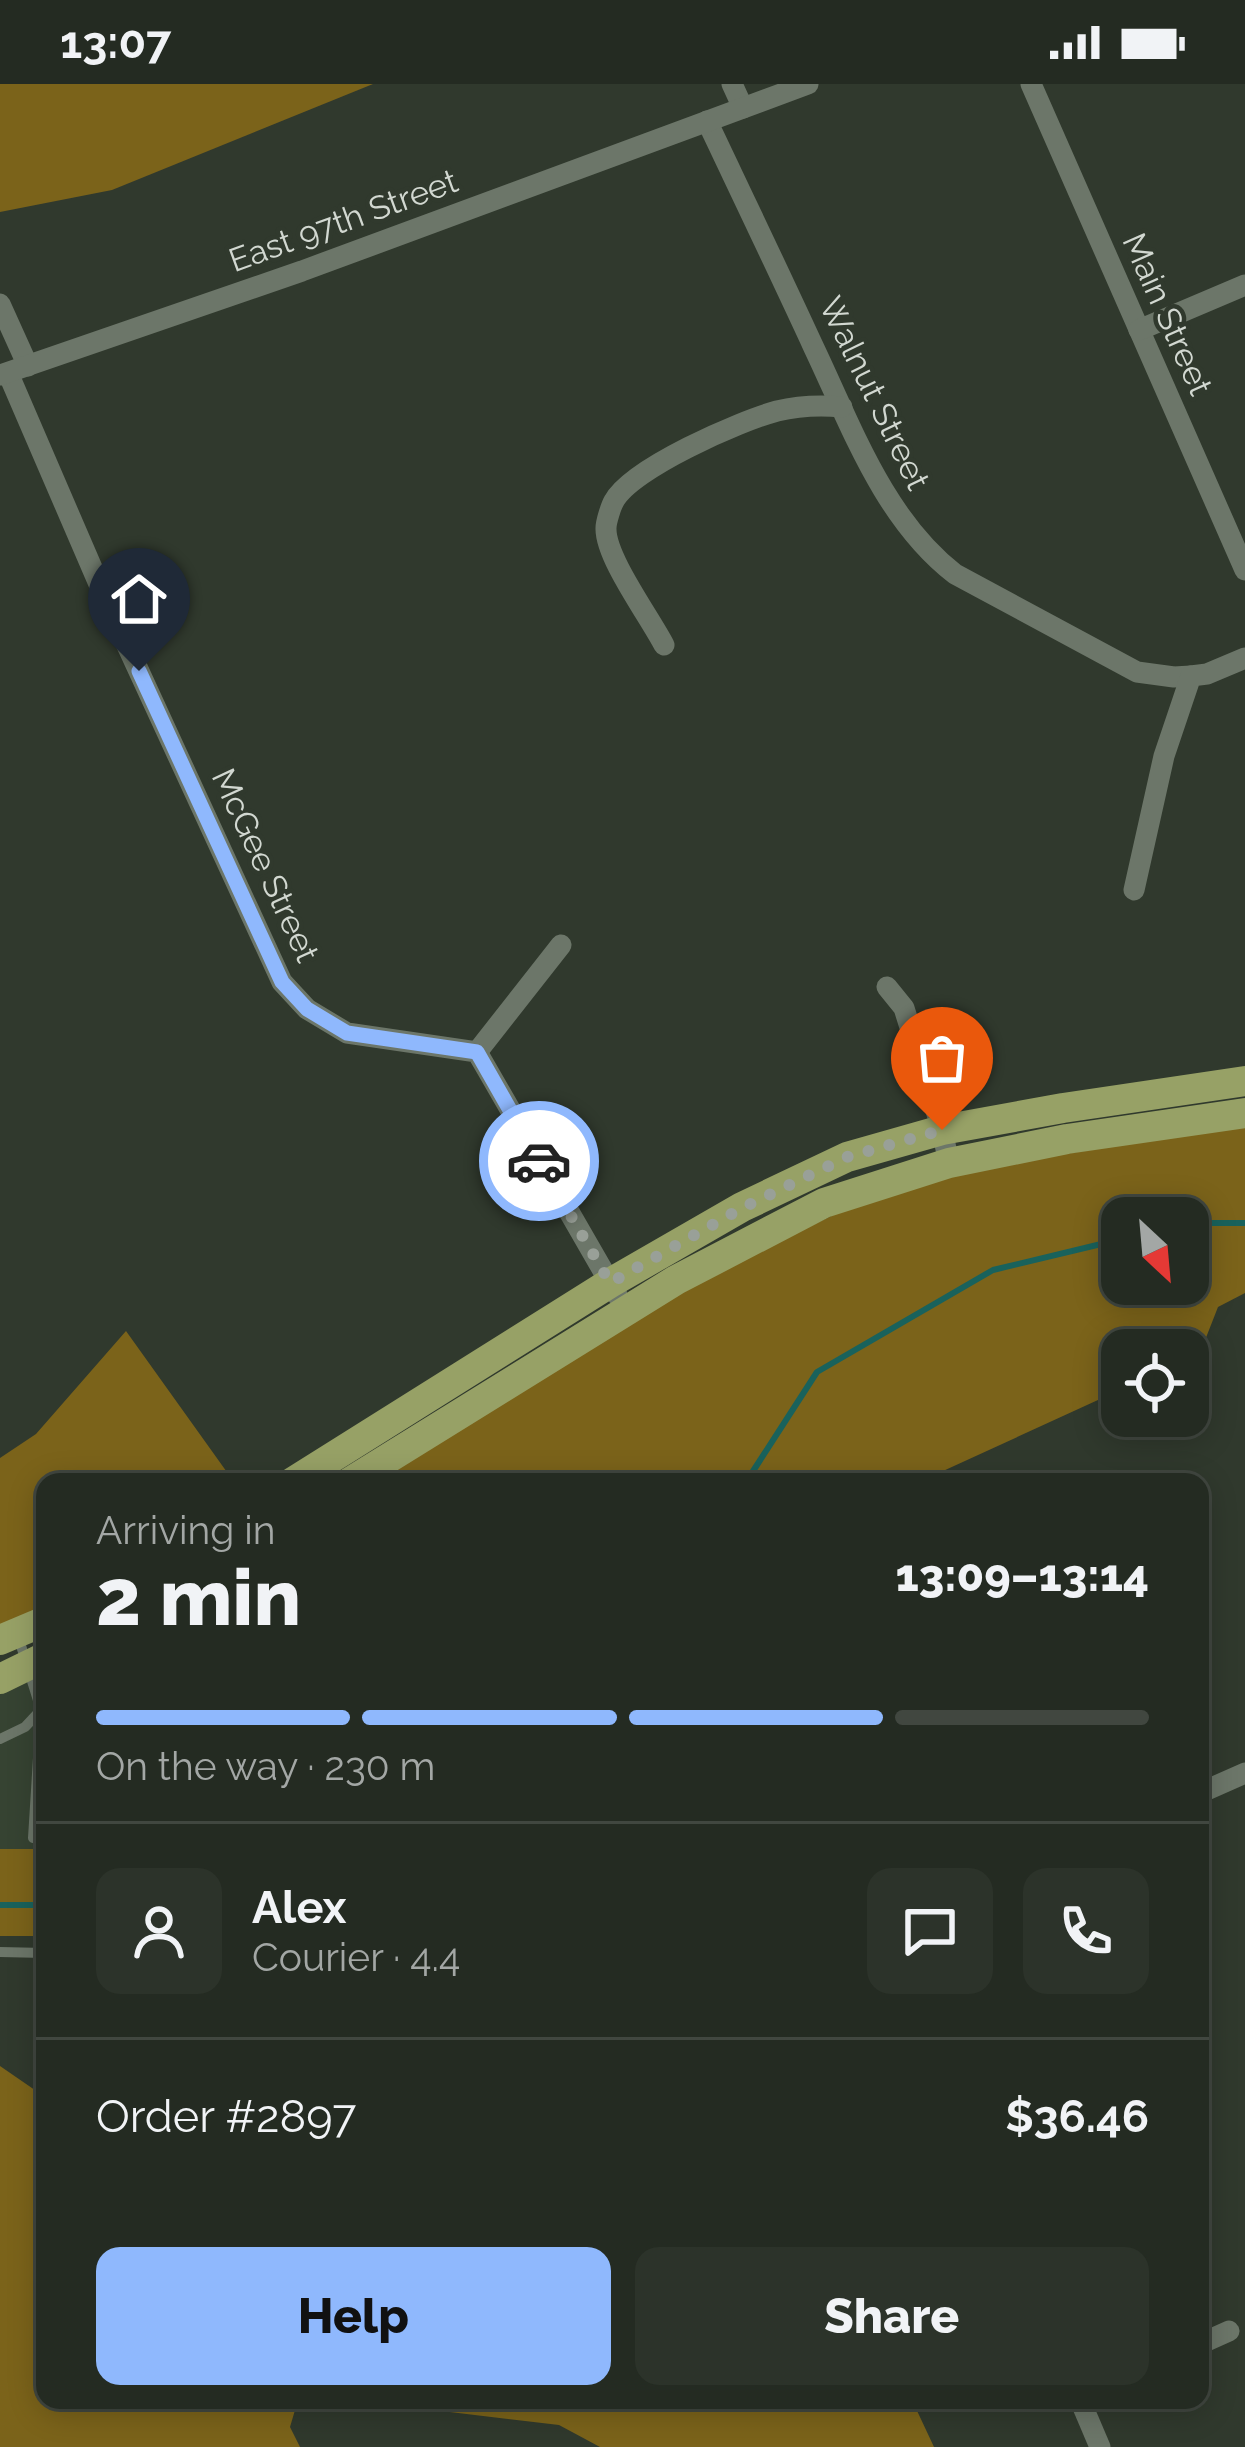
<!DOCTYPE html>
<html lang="en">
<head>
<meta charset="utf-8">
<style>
  :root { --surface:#242b22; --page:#2c332a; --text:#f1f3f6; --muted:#a3a7a5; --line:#414740; --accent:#8fb8fd }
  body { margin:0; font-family:Raleway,sans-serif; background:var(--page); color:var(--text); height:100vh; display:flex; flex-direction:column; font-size:45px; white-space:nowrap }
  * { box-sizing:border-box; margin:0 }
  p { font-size:39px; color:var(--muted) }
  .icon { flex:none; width:66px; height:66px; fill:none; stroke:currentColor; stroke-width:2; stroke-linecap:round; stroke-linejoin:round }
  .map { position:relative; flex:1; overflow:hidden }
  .sheet { position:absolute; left:36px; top:1389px; width:1173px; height:936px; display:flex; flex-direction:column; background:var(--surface); border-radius:24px; box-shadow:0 6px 30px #0003,0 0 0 3px var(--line) }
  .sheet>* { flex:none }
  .needle { width:78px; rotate:154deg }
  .controls { position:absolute; left:1101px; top:1113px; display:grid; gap:24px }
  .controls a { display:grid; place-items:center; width:108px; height:108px; border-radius:24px; background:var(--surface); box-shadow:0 6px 30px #0003,0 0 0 3px var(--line); font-size:60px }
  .pin { position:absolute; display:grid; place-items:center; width:102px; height:102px; color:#fff; margin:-123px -51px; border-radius:50% 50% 50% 0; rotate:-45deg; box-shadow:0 0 12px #0007 }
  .pin .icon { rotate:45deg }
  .courier { position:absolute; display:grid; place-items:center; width:120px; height:120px; margin:-60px; border:9px solid #8fb8fd; border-radius:50%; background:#fff; color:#222; box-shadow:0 3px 15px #0007 }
  .head em { font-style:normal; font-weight:800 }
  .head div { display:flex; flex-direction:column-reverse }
  .head { display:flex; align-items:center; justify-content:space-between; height:204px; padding:0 60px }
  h1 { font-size:78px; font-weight:800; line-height:90px }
  .bar { display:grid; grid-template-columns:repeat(4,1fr); gap:18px 12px; align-content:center; height:144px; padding:0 60px }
  .bar i { height:15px; border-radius:9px; background:var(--line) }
  .bar .on { background:var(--accent) }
  .bar p { grid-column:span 4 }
  .line { display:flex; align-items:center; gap:30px; padding:0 60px; border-top:3px solid var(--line) }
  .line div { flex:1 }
  .round { display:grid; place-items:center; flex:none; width:126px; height:126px; border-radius:24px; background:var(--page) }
  .action { display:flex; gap:24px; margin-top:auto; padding:24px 60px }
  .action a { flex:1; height:138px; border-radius:24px; background:var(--accent); color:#111; font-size:48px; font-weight:800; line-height:138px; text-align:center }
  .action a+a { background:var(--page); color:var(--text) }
  .status { display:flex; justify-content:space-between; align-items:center; height:84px; padding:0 60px; background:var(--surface); direction:ltr }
  .status svg { height:33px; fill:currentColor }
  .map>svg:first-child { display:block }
  .built { fill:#364332 }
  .forest { fill:#7b631a; fill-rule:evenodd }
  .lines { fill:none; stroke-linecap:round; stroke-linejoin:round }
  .stream { stroke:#19625c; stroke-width:6 }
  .lane { stroke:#6c7669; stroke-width:10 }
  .street { stroke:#6c7669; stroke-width:21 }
  .primary { stroke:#97a166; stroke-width:30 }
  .done { stroke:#99a098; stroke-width:12; stroke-dasharray:0 21.6 }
  .route { stroke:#8fb8fd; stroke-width:15 }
  .labels { text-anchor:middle; stroke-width:9; stroke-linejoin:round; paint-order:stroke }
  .street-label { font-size:33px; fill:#d2d8d1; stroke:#30392d }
</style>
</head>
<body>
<div class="status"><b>13:07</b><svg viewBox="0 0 49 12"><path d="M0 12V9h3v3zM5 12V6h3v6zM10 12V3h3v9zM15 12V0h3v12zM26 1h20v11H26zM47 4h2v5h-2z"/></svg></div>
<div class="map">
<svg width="1245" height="2363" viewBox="0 0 1245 2363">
  <rect width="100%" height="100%" fill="#30392d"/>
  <polygon class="built" points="45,1585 45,1765 0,1765 0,1607"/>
  <g class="forest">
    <polygon points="0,0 373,0 112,106 0,128"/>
    <path d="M1245,1042V1209L1218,1223L1200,1269L1188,1275V1266H1122V1305L919,1398H373L694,1198L848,1124L927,1098L1032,1075ZM1122,1134H1188V1200H1122Z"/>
    <polygon points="126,1247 234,1398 45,1398 45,1521 0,1543 0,1374 36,1350"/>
    <rect x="0" y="1765" width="45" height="87"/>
    <polygon points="0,1982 45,2013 45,2316 298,2316 290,2343 300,2363 0,2363"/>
    <polygon points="397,2316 912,2316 934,2363 600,2363 559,2341 400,2322"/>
  </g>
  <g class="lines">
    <g class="stream">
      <polyline points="1188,1139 1245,1139"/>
      <polyline points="746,1398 817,1288 993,1186 1122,1155"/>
      <polyline points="0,1821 45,1821"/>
    </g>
    <g class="lane">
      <polyline points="18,1552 41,1626 45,1626"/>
      <polyline points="41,1626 33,1754 45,1753"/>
      <polyline points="0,1655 25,1643 39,1628"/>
      <polyline points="0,1868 45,1869"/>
    </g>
    <g class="street">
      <polyline points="732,0 743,24"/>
      <polyline points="1031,0 1245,486"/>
      <path d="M707,37C743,113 779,188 814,264C852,344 884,435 955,490L1137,588L1174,593L1191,592"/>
      <polyline points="0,220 28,282"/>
      <polyline points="1139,246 1245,201"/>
      <polyline points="8,289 102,507 282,898 307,925 347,949 477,968 617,1211"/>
      <polyline points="0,291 302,187 808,0"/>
      <path d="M664,561C649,532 605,473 606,444C606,438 611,422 614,417C632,384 740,337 777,327C798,322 820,321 842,323"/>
      <polyline points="1134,806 1164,672 1191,592 1207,590 1245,574"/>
      <polyline points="887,903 904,924 942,1046 949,1079"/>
      <polyline points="477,968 561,861"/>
      <polyline points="1200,1709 1245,1689"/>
      <polyline points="1200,2260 1229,2247"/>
      <polyline points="1080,2316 1100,2363"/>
    </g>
    <g class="primary">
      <polyline points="293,1398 610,1199 742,1123 847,1073 942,1046 1063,1024 1245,997"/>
      <polyline points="350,1398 676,1196 824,1119 949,1079 1067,1055 1245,1029"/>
      <polyline points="0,1556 45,1537"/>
      <polyline points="0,1595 45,1573"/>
    </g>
  </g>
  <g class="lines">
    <polyline class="done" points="539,1077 610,1199 742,1124 847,1073 942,1046"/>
    <polyline class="route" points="139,587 282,898 307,925 347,949 477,968 539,1077"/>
  </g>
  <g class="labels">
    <g class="street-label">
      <text transform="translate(343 136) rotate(-20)" y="12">East 97th Street</text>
      <text transform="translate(1168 230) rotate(66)" y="12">Main Street</text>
      <text transform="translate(875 309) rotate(64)" y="12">Walnut Street</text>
      <text transform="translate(266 781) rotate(65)" y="12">McGee Street</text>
    </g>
  </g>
</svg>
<div class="controls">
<a><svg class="needle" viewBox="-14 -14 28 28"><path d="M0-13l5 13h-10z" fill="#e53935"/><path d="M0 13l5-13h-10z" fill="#a3a7a5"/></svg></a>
<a><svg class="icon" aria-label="locate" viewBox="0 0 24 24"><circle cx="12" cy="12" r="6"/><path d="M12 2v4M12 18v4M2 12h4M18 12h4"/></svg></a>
</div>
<div class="pin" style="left:942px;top:1046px;background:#ea580c"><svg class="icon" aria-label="bag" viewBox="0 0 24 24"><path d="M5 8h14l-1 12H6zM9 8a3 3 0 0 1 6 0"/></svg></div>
<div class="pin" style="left:139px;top:587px;background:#1f2937"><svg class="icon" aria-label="home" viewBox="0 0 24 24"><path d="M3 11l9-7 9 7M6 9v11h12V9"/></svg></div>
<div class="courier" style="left:539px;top:1077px"><svg class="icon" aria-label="car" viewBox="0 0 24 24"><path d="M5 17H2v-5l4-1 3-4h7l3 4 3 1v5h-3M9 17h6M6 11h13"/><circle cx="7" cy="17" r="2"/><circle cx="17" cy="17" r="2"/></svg></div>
<section class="sheet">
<div class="head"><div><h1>2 min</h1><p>Arriving in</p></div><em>13:09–13:14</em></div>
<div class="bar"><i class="on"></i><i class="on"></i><i class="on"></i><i></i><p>On the way · 230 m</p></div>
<div class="line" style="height:216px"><a class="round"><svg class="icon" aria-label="person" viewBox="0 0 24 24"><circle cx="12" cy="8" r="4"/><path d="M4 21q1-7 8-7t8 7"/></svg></a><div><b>Alex</b><p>Courier · 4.4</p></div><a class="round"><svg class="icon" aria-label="chat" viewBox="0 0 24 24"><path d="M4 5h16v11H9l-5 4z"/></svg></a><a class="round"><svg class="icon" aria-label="phone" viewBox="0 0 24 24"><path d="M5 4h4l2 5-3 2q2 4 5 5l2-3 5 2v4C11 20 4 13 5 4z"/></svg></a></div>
<div class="line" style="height:156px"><div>Order #2897</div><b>$36.46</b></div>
<div class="action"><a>Help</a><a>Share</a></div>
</section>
</div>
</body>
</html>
